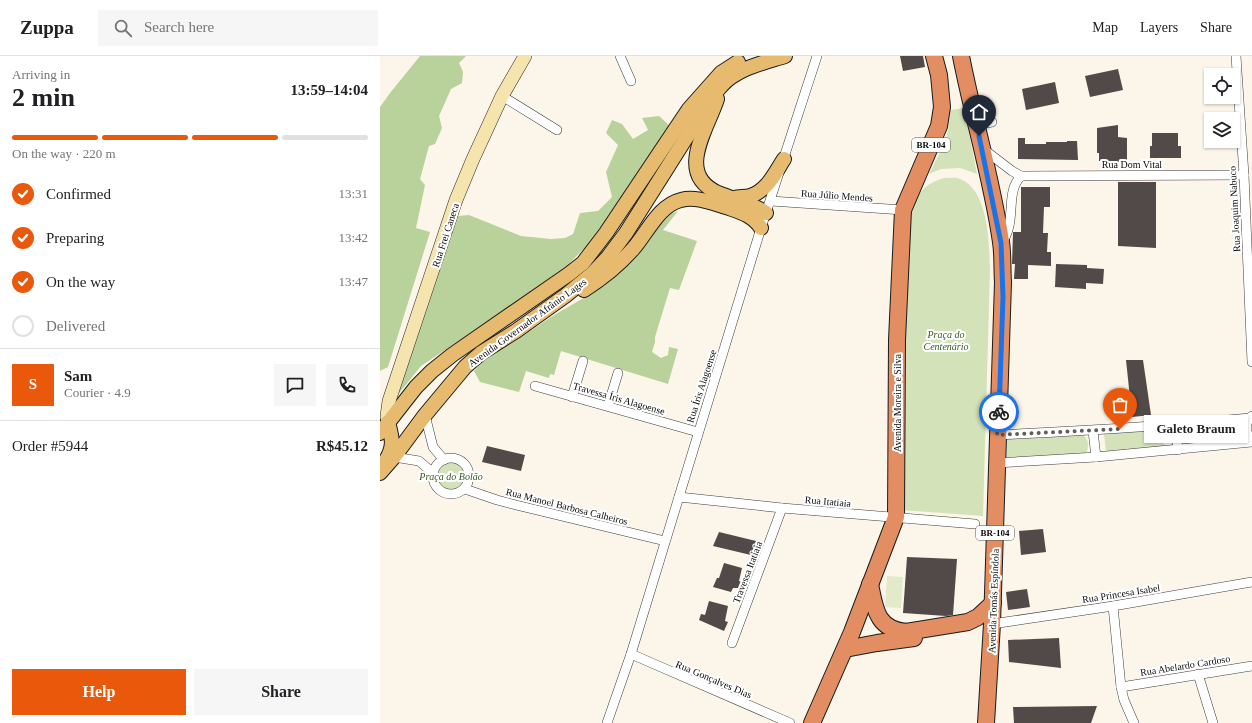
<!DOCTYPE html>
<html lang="en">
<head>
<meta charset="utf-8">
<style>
  :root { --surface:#fff; --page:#f6f6f6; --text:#202124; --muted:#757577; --line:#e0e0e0; --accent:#ea580c }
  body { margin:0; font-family:Georgia,serif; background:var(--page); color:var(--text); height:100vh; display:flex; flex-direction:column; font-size:15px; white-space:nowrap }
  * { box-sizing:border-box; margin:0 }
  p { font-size:13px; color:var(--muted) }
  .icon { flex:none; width:22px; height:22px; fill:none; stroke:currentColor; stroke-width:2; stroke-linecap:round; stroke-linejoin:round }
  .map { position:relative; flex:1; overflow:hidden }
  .details { display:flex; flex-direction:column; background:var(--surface); width:380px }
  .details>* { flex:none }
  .buttons { position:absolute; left:824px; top:12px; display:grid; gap:8px }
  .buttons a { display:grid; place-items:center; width:36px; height:36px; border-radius:0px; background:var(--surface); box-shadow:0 1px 3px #0004; font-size:20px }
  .pin { position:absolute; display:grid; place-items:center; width:34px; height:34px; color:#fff; margin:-41px -17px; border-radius:50% 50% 50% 0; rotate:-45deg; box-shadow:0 0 4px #0007 }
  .pin .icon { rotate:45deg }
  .courier { position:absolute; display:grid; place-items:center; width:40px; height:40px; margin:-20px; border:3px solid #1a73e8; border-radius:50%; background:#fff; color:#222; box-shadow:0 1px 5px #0007 }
  .bubble { position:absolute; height:28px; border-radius:0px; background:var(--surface); box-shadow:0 1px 3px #0004; font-size:13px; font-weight:600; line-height:28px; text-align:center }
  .overview em { font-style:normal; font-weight:600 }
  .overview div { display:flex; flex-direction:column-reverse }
  .overview { display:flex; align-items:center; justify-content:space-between; height:68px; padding:0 12px }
  h1 { font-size:26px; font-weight:600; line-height:30px }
  .bar { display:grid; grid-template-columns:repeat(4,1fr); gap:6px 4px; align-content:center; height:48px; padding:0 12px }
  .bar i { height:5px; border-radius:3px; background:var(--line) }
  .bar .active { background:var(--accent) }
  .bar p { grid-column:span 4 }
  .line { display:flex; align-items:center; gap:10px; padding:0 12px; border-top:1px solid var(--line) }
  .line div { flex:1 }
  .round { display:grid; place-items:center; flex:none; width:42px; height:42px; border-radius:0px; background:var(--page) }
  ol { padding:0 12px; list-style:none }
  li { display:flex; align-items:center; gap:12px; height:44px }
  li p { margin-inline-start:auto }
  li .icon { padding:4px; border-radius:50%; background:var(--accent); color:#fff; stroke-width:4 }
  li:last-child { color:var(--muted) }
  li i { width:22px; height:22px; border:2px solid var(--line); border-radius:50% }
  .action { display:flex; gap:8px; margin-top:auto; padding:8px 12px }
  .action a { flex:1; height:46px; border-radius:0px; background:var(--accent); color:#fff; font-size:16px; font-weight:600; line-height:46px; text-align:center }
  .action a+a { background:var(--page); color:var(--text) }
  header { display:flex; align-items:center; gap:24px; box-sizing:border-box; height:56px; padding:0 20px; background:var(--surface); border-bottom:1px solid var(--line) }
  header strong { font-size:19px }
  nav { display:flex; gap:22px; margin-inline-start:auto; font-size:14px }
  .search { width:280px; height:36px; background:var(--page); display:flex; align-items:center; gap:10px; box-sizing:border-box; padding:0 14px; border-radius:0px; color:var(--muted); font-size:15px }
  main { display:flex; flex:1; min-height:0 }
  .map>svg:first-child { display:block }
  .green { fill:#d3e2b8 }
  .forest { fill:#b9d19a }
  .pitch { fill:#e3eac9 }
  .building { fill:#514a48 }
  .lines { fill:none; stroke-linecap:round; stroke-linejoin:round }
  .street-casing { stroke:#3d3d3d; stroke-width:10 }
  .secondary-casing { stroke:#2c2c2c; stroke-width:14 }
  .primary-casing { stroke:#1b1b1b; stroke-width:16 }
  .highway-casing { stroke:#1b1b1b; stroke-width:18 }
  .street { stroke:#fff; stroke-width:9 }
  .secondary { stroke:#f5e4ad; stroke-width:13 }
  .primary { stroke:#e7bb6f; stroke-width:14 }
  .highway { stroke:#e28d62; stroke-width:16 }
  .done { stroke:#5f5d58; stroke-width:4; stroke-dasharray:0 7.2 }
  .route { stroke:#1a73e8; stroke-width:5 }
  .labels { text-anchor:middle; stroke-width:4; stroke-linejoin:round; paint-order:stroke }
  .shield { fill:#fff; stroke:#545454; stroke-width:1 }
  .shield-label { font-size:9px; font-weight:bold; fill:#0a0a0a }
  .street-label { font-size:10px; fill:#0a0a0a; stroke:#fff }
  .park-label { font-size:10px; font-style:italic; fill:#355923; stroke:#fff }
</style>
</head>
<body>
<header>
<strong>Zuppa</strong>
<div class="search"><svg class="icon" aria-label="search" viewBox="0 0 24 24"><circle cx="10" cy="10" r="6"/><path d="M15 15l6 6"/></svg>Search here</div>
<nav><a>Map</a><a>Layers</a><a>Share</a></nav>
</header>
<main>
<section class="details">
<div class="overview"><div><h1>2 min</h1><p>Arriving in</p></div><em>13:59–14:04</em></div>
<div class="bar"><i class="active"></i><i class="active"></i><i class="active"></i><i></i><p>On the way · 220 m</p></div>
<ol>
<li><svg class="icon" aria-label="check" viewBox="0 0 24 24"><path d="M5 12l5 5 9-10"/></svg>Confirmed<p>13:31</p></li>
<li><svg class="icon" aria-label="check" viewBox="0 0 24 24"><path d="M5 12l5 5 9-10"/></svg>Preparing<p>13:42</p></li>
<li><svg class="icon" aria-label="check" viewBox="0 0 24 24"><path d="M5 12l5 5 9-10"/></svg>On the way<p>13:47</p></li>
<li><i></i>Delivered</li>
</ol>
<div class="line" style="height:72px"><b class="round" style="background:var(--accent);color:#fff">S</b><div><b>Sam</b><p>Courier · 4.9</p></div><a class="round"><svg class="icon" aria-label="chat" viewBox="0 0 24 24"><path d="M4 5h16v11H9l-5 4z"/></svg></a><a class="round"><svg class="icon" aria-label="phone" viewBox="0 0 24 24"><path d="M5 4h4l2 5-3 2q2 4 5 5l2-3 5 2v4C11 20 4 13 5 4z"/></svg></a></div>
<div class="line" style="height:52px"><div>Order #5944</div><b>R$45.12</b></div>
<div class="action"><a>Help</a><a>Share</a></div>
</section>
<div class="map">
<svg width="872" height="667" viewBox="0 0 872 667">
  <rect width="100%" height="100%" fill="#fcf6ea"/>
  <g class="green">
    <polygon points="584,52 597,118 580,112 561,113 549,118 566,85 571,54"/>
    <path d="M564,122C569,122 576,121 580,123C609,134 609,188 610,214L603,460L521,454L524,287L530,158C536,138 544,128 564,122Z"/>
    <polygon points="861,365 867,385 806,390 803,371"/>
    <polygon points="778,373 785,391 726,396 724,378"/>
    <path d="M702,378C708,383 709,387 707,396L702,398L627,403V382Z"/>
    <circle cx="71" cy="420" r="14"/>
  </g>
  <g class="forest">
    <polygon points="40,0 86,0 79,7 83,16 82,27 71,33 59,60 62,72 55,88 49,90 40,123 45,129 36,172 50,176 8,311 0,315 0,51 10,37"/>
    <polygon points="279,60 289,69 271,100 217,179 179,218 41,310 16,341 77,160 89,159 141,180 171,183 185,182 193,178 200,157 218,155 232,141 226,116 238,89 226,77 232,64 242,68 253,83 268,74 262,62"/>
    <polygon points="298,155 283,174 317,185 299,234 290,232 275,281 275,286 272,296 281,302 288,299 289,291 298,293 288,328 181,295 174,319 170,318 169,322 146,315 139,336 100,326 94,315 107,301 131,288 171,261 224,230 248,209 280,169 291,158"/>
  </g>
  <polygon class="pitch" points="507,520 523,521 521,552 505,551"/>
  <g class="building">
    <polygon points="520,0 543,0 545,11 523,15"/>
    <polygon points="738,13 743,34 710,41 705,20"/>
    <polygon points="675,26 679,47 646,54 642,33"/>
    <polygon points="738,69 738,81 747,82 747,106 719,105 719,97 717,97 717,72"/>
    <polygon points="772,77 798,77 798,90 801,90 801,102 770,102 770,90 772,90"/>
    <polygon points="638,82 645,82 645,88 666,88 666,86 687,86 687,85 697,85 698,104 638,103"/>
    <polygon points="738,126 776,126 776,192 738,190"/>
    <polygon points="641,131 670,131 670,151 664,151 663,177 668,177 667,196 671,196 671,210 648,209 648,223 634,223 635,208 632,208 633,177 633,176 641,176"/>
    <polygon points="676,208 707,209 707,212 724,213 723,228 706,227 706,233 675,231"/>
    <polygon points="746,304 763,304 771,359 752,361"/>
    <polygon points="107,390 145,399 141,415 102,406"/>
    <polygon points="663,473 666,496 641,499 639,475"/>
    <polygon points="339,476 376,485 375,500 333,490"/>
    <polygon points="527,501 577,503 573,559 566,560 523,557"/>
    <polygon points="344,507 362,512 359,525 361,526 360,532 353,532 351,536 333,531 337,522 339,522"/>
    <polygon points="647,533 650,551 628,554 626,536"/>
    <polygon points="329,545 348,550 345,565 348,566 344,575 319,564 321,558 325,559"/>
    <polygon points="679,582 681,612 629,606 628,584"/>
    <polygon points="717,650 711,667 634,667 633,651"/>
  </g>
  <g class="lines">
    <defs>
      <g id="street">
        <polyline points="240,0 251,25"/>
        <polyline points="856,0 864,119 872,306"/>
        <polyline points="122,40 177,74"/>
        <polyline points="596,69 612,66"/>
        <polyline points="602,92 632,115 641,120 864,119"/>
        <polyline points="391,145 523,154"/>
        <path d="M621,187C638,167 624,137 641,120"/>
        <polyline points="155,330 318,376"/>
        <polyline points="192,341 203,305"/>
        <polyline points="228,350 238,317"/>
        <polyline points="45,359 53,391 64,404"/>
        <path d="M872,360C864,367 865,377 872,384"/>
        <polyline points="795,369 798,394"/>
        <polyline points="713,375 716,401"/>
        <path d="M617,379C702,375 786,370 870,362"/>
        <polyline points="14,401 39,405 53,417"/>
        <circle cx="71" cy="420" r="18"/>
        <polyline points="617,407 716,401 872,386"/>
        <polyline points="85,433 117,444 136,449 285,485"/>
        <polyline points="299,441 402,452 595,468"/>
        <polyline points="733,550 741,631 744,644 754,667"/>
        <polyline points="612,568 733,550 872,526"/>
        <polyline points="352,587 402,452"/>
        <polyline points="251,598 410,667"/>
        <polyline points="818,618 833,667"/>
        <polyline points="741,631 872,610"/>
        <polyline points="227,667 251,598 381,172 437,0"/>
      </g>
      <polyline id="secondary" points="8,366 7,360 9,345 76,144 93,103 122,40 145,0"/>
      <g id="primary">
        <path d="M337,43C327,74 295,118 338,137C355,144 372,147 386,157"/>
        <path d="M354,142C359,141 365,141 370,140C387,135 395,117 404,103"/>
        <path d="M204,234C223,222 238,210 253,193C267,177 279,149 301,144C316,140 332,147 346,151C360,156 373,159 381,172"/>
        <polyline points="0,377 36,331 52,315 72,299 189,218 203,207 226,177 309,53 341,17 358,6"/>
        <path d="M6,404C15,390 12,382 8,366"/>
        <path d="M0,417L14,401L45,359L85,311L101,297L136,275L185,240L212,218L228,201L246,177L330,44C334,39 338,33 342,29C358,12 383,7 405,0"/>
      </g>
      <g id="highway">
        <path d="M581,0C593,62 612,123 621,186C623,199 622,212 623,226L612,568L606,667"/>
        <path d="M490,528C495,552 496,573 526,576L588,566L598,561L613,547"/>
        <polyline points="465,593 497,587 534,582"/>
        <polyline points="432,667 472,576 516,461 517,284 523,154 559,70 562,51 559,19 554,0"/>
      </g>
    </defs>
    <use href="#street" class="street-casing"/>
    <use href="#secondary" class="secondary-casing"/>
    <use href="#primary" class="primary-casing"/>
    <use href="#highway" class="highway-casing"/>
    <use href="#street" class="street"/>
    <use href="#secondary" class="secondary"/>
    <use href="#primary" class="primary"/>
    <use href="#highway" class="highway"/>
  </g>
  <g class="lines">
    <polyline class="done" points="619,356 617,379 740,373"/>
    <polyline class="route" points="599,80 621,187 623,241 619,356"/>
  </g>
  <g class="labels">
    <g class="shield">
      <rect x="532" y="82" width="38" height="14" rx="3"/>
      <rect x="596" y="470" width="38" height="14" rx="3"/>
    </g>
    <g class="shield-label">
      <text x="551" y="92">BR-104</text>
      <text x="615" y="480">BR-104</text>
    </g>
    <g class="street-label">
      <text x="752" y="112">Rua Dom Vital</text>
      <text transform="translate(457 139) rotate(4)" y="4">Rua Júlio Mendes</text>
      <text transform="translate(854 153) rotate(-93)" y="4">Rua Joaquim Nabuco</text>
      <text transform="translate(65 179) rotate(-72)" y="4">Rua Frei Caneca</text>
      <text transform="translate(147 266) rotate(-36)" y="4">Avenida Governador Afrânio Lages</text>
      <text transform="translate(321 330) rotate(-72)" y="4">Rua Íris Alagoense</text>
      <text transform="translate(239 342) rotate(16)" y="4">Travessa Íris Alagoense</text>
      <text transform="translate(517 347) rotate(-90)" y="4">Avenida Moreira e Silva</text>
      <text transform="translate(448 445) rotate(5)" y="4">Rua Itatiaia</text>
      <text transform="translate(187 450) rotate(14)" y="4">Rua Manoel Barbosa Calheiros</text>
      <text transform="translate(367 516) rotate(-69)" y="4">Travessa Itatiaia</text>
      <text transform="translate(741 537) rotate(-9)" y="4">Rua Princesa Isabel</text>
      <text transform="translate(613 545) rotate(-88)" y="4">Avenida Tomás Espíndola</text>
      <text transform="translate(805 609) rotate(-9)" y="4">Rua Abelardo Cardoso</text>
      <text transform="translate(334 623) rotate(23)" y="4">Rua Gonçalves Dias</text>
    </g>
    <g class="park-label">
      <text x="566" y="282">Praça do<tspan x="566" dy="12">Centenário</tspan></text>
      <text x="71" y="424">Praça do Bolão</text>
    </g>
  </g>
</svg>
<div class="buttons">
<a><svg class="icon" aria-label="locate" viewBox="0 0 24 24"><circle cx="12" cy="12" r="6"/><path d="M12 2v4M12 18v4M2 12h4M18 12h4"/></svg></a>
<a><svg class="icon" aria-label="layers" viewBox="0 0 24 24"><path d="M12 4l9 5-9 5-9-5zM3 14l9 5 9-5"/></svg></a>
</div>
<div class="pin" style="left:740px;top:373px;background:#ea580c"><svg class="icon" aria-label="bag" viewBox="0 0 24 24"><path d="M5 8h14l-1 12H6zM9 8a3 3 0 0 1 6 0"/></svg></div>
<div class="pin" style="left:599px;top:80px;background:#1f2937"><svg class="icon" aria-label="home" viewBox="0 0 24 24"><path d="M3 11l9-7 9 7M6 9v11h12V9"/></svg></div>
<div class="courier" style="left:619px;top:356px"><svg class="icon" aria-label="bike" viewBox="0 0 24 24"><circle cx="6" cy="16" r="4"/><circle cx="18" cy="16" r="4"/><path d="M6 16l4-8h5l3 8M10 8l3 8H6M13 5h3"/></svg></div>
<div class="bubble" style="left:764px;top:359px;width:104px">Galeto Braum</div>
</div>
</main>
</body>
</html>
